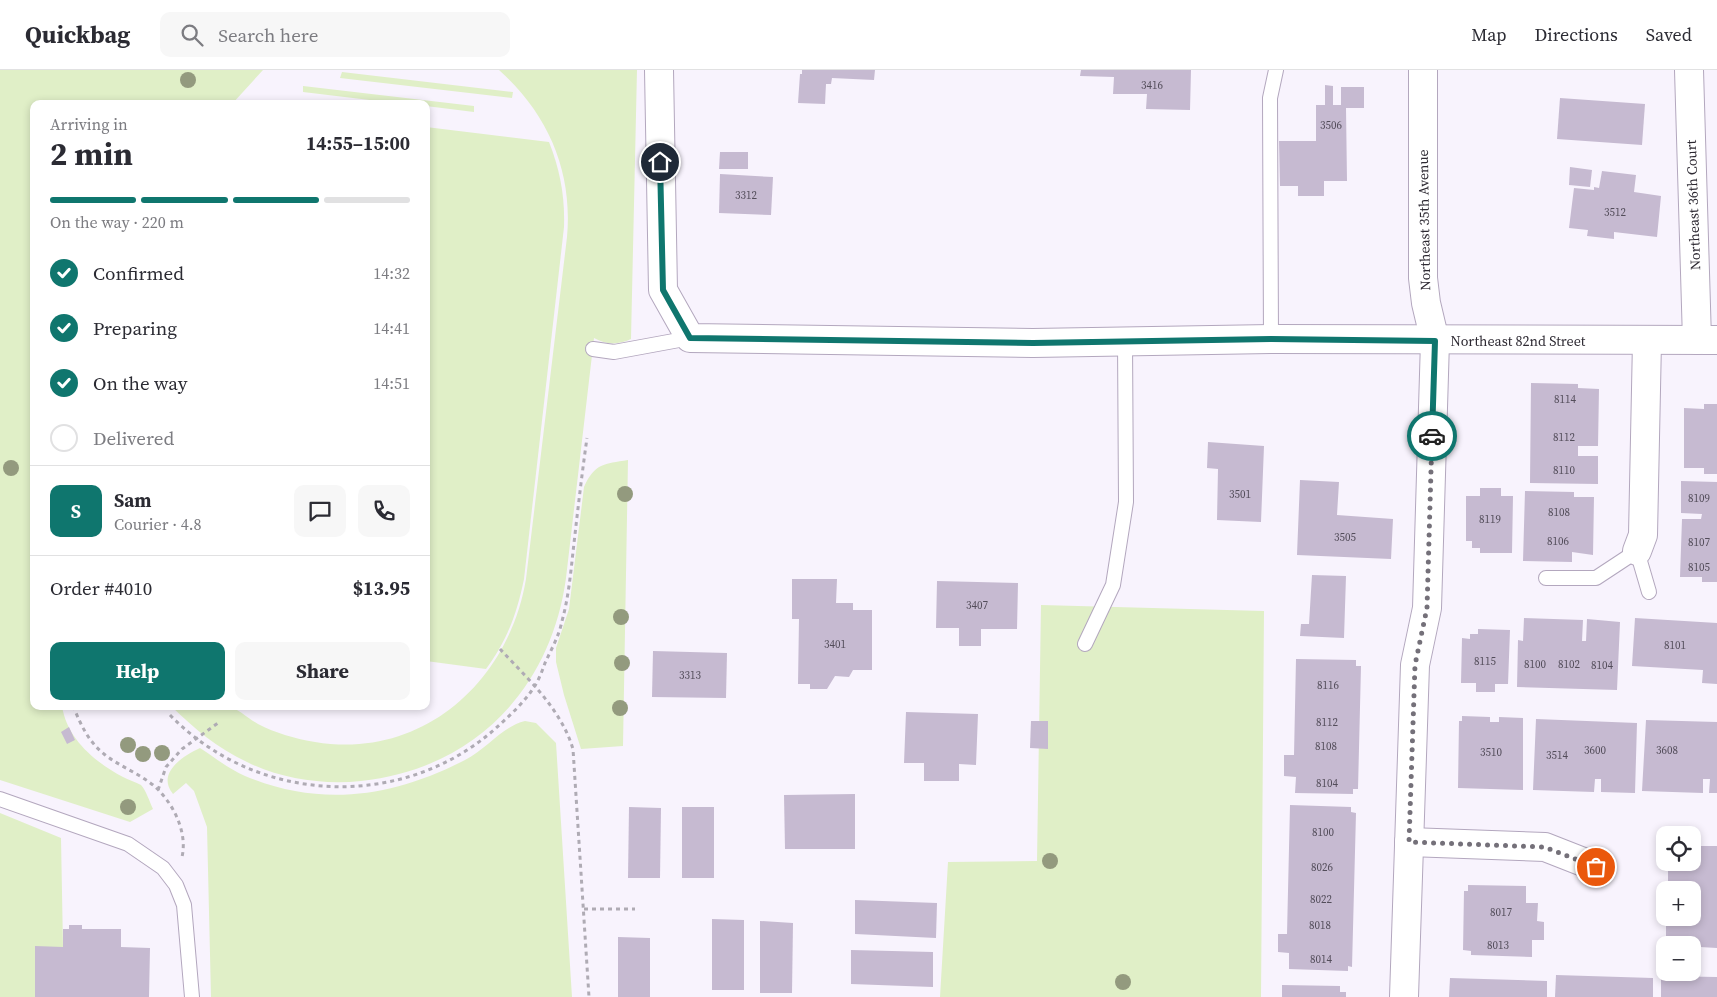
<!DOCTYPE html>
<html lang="en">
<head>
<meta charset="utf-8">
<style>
  :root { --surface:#fff; --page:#f7f7f7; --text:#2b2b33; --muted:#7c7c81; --line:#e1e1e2; --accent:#0f766e }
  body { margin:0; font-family:"Source Serif 4",serif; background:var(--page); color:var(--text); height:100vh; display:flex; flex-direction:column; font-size:19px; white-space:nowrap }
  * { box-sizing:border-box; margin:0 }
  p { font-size:16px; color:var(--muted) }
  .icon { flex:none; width:28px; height:28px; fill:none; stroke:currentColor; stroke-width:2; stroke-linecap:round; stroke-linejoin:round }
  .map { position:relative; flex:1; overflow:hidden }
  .side { position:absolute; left:30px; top:30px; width:400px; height:610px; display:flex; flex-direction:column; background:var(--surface); border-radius:10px; box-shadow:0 2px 8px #0003 }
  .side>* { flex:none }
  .fabs { position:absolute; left:1656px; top:756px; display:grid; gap:10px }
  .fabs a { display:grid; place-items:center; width:45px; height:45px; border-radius:10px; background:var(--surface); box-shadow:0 2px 8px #0003; font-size:25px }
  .pin { position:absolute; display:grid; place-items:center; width:42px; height:42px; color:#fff; margin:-21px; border:2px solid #fff; border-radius:50%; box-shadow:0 1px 5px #0007 }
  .courier { position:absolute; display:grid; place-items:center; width:50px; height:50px; margin:-25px; border:4px solid #0f766e; border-radius:50%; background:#fff; color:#222; box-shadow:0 1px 6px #0007 }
  .headline em { font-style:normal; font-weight:700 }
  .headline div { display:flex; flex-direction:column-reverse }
  .headline { display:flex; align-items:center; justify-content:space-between; height:85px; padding:0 20px }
  h1 { font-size:32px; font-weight:700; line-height:38px }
  .bar { display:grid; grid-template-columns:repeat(4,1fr); gap:8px 5px; align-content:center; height:60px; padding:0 20px }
  .bar i { height:6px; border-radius:4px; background:var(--line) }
  .bar .current { background:var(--accent) }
  .bar p { grid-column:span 4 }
  .line { display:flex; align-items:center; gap:12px; padding:0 20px; border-top:1px solid var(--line) }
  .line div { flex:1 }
  .round { display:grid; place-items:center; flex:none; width:52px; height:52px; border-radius:10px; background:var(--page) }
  ol { padding:0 20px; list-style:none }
  li { display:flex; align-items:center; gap:15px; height:55px }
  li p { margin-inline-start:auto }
  li .icon { padding:5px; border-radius:50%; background:var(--accent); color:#fff; stroke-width:4 }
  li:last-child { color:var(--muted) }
  li i { width:28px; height:28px; border:2px solid var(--line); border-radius:50% }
  .button { display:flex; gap:10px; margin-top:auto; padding:10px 20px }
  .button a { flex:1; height:58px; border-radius:10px; background:var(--accent); color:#fff; font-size:20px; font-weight:700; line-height:58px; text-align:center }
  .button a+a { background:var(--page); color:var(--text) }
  header { display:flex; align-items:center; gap:30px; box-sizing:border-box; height:70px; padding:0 25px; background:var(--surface); border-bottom:1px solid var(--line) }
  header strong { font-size:24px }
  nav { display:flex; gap:28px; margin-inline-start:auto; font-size:18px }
  .search { width:350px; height:45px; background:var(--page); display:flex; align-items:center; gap:12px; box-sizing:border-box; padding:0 18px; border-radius:10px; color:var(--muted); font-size:19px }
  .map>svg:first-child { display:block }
  .green { fill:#e0efc7 }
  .building { fill:#c6bad1 }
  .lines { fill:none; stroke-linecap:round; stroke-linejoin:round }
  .lane-casing { stroke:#b3a7be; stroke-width:16 }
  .street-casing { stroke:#b3a7be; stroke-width:30 }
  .path { stroke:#afabb4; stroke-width:3; stroke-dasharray:4 4; stroke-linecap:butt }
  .lane { stroke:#fff; stroke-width:14 }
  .street { stroke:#fff; stroke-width:28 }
  .tree { fill:#939a7e }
  .done { stroke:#747079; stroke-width:5; stroke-dasharray:0 9 }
  .route { stroke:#0f766e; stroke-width:6 }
  .labels { text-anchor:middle; stroke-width:5; stroke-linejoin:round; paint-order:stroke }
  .number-label { font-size:11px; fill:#534d5a }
  .street-label { font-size:14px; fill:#2d2932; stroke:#fff }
</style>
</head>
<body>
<header>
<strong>Quickbag</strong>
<div class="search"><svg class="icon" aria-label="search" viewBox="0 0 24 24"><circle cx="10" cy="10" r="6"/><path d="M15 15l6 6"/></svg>Search here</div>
<nav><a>Map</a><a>Directions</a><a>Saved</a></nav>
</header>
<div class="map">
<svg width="1717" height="927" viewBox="0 0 1717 927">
  <rect width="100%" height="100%" fill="#f8f3fd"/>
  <g class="green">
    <path d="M0,0H263L232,34H34V636H62C67,669 95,692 123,707C128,710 136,712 141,715C146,720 150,733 153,739L130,752L0,710Z"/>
    <path d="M499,0H637L631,269C618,275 606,275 594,268L566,508C551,619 474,699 361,711C323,715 281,709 247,692C217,678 195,659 171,636C189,636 211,633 228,636C237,638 249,649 258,654C275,663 296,669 315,672C423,690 509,611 526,509L567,167C573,101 548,44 499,0Z"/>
    <polygon points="342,2 513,22 512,28 340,8"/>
    <polygon points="303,16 474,36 474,42 426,36 426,34 403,34 303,22"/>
    <path d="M426,57L549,72C560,100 565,126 564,157L524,509C517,543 507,571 486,599L426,591Z"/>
    <path d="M628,390L623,676L581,679L564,625L556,592V578L569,539L584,417C595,393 604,394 628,390Z"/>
    <polygon points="1041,535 1264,541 1261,927 940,927 948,792 1037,791"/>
    <path d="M525,651L536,653L556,673L572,927H211L207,757L194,721L186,713L173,724C156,703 183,686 200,678C214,687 229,699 245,706C321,738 393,727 465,690C487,679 501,657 525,651Z"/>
    <polygon points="0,743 61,768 63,877 35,877 35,927 0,927"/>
  </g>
  <g class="building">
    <polygon points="802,0 875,0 874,10 832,8 831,14 826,14 825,34 798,33 800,4 802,4"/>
    <polygon points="1081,0 1191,0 1190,40 1146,39 1147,24 1113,24 1114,7 1080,6"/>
    <polygon points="1325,15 1333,16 1333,35 1341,35 1341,17 1364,17 1364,38 1346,38 1347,111 1324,111 1324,126 1298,126 1298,116 1280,116 1279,71 1316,71 1316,35 1325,35"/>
    <polygon points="1560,28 1645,34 1642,75 1557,69"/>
    <polygon points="720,82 748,82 748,99 719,99"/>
    <polygon points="1570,97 1592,100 1590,117 1569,115"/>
    <polygon points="1602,101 1636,105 1634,122 1661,126 1657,167 1614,162 1614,169 1587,166 1588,160 1569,158 1574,118 1594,120 1594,117 1599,118"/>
    <polygon points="720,104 773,107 771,145 719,143"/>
    <polygon points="1531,313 1578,314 1578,318 1599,319 1598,376 1578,376 1578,386 1598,386 1598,414 1530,413"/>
    <polygon points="1704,334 1717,334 1717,404 1704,404 1704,398 1684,398 1684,338 1704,339"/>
    <polygon points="1208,372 1264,376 1261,452 1217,450 1218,399 1207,398"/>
    <polygon points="1300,410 1339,412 1337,445 1393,449 1391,489 1297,485"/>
    <polygon points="1681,411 1717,412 1717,512 1702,512 1702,507 1680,507 1682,449 1701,449 1702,444 1681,443"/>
    <polygon points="1480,418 1501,418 1501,426 1513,426 1512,483 1480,483 1480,478 1472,478 1472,471 1466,471 1466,426 1480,426"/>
    <polygon points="1525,421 1574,422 1574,427 1594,427 1593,485 1572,482 1572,492 1523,491"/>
    <polygon points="1312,505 1346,506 1344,568 1300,566 1301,554 1309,554"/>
    <polygon points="792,509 837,509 836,533 853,533 853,540 872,540 872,600 853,600 849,607 835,606 827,619 810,619 810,614 798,614 799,549 792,549"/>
    <polygon points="937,511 1018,513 1017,559 981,559 981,576 959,576 959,558 936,558"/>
    <polygon points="1524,548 1583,550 1582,571 1586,571 1587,549 1620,552 1617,620 1517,617 1518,570 1523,571"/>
    <polygon points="1635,548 1717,553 1717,614 1702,613 1703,600 1632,596"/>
    <polygon points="1478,559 1510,560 1508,614 1495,614 1495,622 1476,622 1476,613 1461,613 1462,568 1470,569 1470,564 1478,564"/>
    <polygon points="653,581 727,583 726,628 652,627"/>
    <polygon points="1296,589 1356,590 1356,596 1361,596 1358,719 1353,719 1353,724 1295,723 1296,707 1284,706 1284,685 1294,685"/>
    <polygon points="906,642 978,644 976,695 959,694 959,711 924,711 924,693 904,693"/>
    <polygon points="1462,646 1490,647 1490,652 1499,652 1499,647 1523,648 1523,720 1458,718 1459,651 1462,651"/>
    <polygon points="1536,649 1637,653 1635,723 1601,722 1601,709 1595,709 1594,722 1533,720"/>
    <polygon points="1646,650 1717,652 1717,723 1709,723 1710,709 1703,709 1703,723 1642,721"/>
    <polygon points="1031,651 1048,651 1048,679 1030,678"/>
    <polygon points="69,657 75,670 67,674 61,662"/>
    <polygon points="855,724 855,779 785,779 784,725"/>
    <polygon points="1290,735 1351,737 1351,742 1356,743 1352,897 1348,896 1348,901 1289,899 1289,883 1278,882 1278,864 1287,864"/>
    <polygon points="629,737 661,738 660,808 628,808"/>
    <rect x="682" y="737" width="32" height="71"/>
    <polygon points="1692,776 1717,776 1717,878 1666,875 1666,848 1692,848 1692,820 1668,820 1668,792 1692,792"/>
    <polygon points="1468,815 1526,816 1526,833 1538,833 1537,851 1544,852 1544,870 1532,870 1532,887 1471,885 1471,881 1463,880 1464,821 1468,821"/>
    <polygon points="855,830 937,833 936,868 855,864"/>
    <polygon points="712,849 744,850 744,920 712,920"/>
    <polygon points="760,851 793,853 792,923 760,923"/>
    <polygon points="69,855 82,855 82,859 121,859 121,877 150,878 149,927 35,927 35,876 63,877 63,859 69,859"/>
    <polygon points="618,867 650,868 650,927 618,927"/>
    <polygon points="851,880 933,882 933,917 851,914"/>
    <polygon points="1556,905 1653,908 1653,927 1555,927"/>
    <polygon points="1661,906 1717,907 1717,927 1661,927"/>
    <polygon points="1450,908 1547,911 1547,927 1449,927"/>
    <polygon points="1282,915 1340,916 1340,922 1346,922 1346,927 1282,927"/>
  </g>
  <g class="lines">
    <defs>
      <g id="lane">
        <polyline points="1271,269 1270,28 1276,0"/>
        <polyline points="593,279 614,282 690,268"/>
        <polyline points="1546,508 1596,508 1637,481 1649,522"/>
        <polyline points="1085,574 1113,515 1126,432 1125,271"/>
        <polyline points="0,729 128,774 163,798 176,815 184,835 192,927"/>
      </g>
      <g id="street">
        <polyline points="659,0 663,220 690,268 1033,273 1271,269 1717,270"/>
        <polyline points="1689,0 1697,270"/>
        <polyline points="1637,481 1643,465 1647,271"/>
        <polyline points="1409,772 1545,777 1596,797"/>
        <polyline points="1404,927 1415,595 1427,538 1435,271 1426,233 1423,208 1423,0"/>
      </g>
    </defs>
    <use href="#lane" class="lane-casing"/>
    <use href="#street" class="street-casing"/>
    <g class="path">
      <path d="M500,579C528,609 561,639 573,679L589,927"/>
      <path d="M73,636C81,655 88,671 104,684C119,696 138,703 153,715C172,731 188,761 182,787"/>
      <path d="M170,645C257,735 402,741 495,659C509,646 524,633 534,617C539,610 542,601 545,593C551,580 559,566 562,551C569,526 571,499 574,473C578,438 582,403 587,368"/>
      <polyline points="158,720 166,697 182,679 218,653"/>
      <polyline points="584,839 635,839"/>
    </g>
    <use href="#lane" class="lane"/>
    <use href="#street" class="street"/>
  </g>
  <g class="tree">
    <circle cx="188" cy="10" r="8"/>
    <circle cx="11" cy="398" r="8"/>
    <circle cx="625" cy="424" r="8"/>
    <circle cx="621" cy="547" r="8"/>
    <circle cx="622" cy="593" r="8"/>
    <circle cx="620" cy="638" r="8"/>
    <circle cx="128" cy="675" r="8"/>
    <circle cx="162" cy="683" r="8"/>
    <circle cx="143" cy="684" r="8"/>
    <circle cx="128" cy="737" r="8"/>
    <circle cx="1050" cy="791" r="8"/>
    <circle cx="1123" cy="912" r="8"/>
  </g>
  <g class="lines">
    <polyline class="done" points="1432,366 1427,538 1415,595 1409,772 1544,777 1596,797"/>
    <polyline class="route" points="660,92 663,220 690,268 1033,273 1271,269 1435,271 1432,366"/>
  </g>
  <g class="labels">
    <g class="number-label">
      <text x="1152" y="19">3416</text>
      <text x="1331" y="59">3506</text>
      <text x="746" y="129">3312</text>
      <text x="1615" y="146">3512</text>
      <text x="1565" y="333">8114</text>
      <text x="1564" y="371">8112</text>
      <text x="1564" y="404">8110</text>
      <text x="1240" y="428">3501</text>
      <text x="1699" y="432">8109</text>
      <text x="1559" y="446">8108</text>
      <text x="1490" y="453">8119</text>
      <text x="1345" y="471">3505</text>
      <text x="1558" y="475">8106</text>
      <text x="1699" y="476">8107</text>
      <text x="1699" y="501">8105</text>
      <text x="977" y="539">3407</text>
      <text x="835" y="578">3401</text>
      <text x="1675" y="579">8101</text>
      <text x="1485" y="595">8115</text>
      <text x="1535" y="598">8100</text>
      <text x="1569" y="598">8102</text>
      <text x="1602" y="599">8104</text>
      <text x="690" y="609">3313</text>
      <text x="1328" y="619">8116</text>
      <text x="1327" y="656">8112</text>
      <text x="1326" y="680">8108</text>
      <text x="1595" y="684">3600</text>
      <text x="1667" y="684">3608</text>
      <text x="1491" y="686">3510</text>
      <text x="1557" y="689">3514</text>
      <text x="1327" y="717">8104</text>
      <text x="1323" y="766">8100</text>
      <text x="1322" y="801">8026</text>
      <text x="1321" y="833">8022</text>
      <text x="1501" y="846">8017</text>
      <text x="1320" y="859">8018</text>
      <text x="1498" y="879">8013</text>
      <text x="1321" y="893">8014</text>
    </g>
    <g class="street-label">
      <text transform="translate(1693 135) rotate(-92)" y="5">Northeast 36th Court</text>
      <text transform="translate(1424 150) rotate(-91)" y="5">Northeast 35th Avenue</text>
      <text x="1518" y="276">Northeast 82nd Street</text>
    </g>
  </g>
</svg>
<div class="fabs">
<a><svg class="icon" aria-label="locate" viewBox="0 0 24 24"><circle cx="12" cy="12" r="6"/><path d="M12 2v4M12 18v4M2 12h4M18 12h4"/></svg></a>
<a>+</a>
<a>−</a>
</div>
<div class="pin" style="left:1596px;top:797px;background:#ea580c"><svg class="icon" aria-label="bag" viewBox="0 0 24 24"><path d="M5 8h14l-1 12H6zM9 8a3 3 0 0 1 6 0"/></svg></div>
<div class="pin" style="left:660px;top:92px;background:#1f2937"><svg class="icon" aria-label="home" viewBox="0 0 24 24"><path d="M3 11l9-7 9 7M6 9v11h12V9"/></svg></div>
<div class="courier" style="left:1432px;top:366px"><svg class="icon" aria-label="car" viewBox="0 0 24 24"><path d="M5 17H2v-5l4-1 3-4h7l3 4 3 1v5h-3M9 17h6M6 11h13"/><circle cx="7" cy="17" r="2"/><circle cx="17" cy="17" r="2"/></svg></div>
<section class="side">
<div class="headline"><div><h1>2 min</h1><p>Arriving in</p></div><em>14:55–15:00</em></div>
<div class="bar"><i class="current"></i><i class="current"></i><i class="current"></i><i></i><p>On the way · 220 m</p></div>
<ol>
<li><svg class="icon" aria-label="check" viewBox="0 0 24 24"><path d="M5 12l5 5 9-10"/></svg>Confirmed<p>14:32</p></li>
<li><svg class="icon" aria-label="check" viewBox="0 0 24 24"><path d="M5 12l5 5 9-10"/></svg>Preparing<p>14:41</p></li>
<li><svg class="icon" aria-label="check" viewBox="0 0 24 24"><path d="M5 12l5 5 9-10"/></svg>On the way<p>14:51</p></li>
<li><i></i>Delivered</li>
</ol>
<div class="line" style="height:90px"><b class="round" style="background:var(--accent);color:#fff">S</b><div><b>Sam</b><p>Courier · 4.8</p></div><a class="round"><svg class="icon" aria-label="chat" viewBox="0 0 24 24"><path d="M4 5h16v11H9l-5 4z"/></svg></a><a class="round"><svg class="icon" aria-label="phone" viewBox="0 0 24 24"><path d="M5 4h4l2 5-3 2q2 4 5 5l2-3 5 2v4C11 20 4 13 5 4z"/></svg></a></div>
<div class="line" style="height:65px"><div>Order #4010</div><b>$13.95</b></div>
<div class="button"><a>Help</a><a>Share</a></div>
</section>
</div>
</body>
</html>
